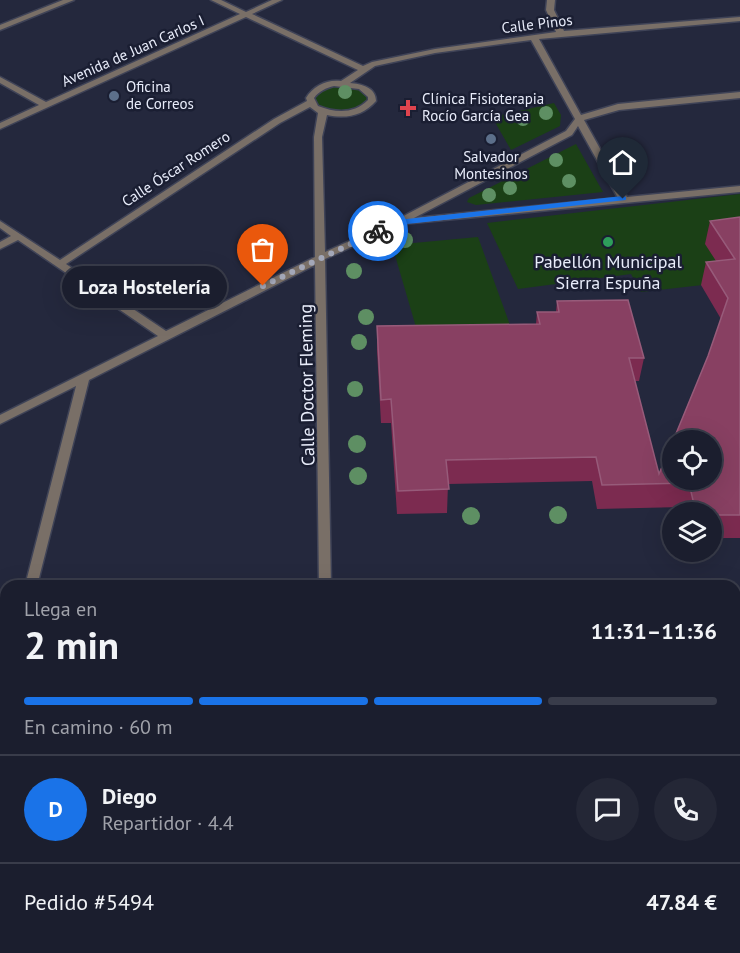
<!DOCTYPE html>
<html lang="es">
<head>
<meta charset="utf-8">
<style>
  :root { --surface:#1b1e2e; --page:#242736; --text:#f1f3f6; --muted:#a0a2aa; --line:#393c4a; --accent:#1a73e8 }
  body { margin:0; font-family:"PT Sans",sans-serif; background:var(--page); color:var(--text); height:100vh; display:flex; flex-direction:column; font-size:22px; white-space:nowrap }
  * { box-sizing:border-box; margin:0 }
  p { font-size:20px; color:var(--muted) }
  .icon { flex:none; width:33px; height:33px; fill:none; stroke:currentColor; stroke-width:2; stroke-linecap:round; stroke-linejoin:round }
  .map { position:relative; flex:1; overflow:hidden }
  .drawer { position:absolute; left:0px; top:580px; width:741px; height:374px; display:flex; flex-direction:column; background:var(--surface); border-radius:18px 18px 0 0; box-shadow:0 6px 24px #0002,0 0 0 2px var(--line) }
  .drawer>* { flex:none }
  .controls { position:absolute; left:662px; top:430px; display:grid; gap:12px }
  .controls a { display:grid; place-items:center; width:60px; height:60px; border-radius:50%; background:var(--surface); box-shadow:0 6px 24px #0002,0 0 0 2px var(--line); font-size:30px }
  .pin { position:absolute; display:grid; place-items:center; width:51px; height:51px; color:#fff; margin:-62px -26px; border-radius:50% 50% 50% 0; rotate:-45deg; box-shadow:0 0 6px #0007 }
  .pin .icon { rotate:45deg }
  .courier { position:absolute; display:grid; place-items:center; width:60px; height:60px; margin:-30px; border:4px solid #1a73e8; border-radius:50%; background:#fff; color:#222; box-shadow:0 2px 8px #0007 }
  .bubble { position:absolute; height:42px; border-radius:21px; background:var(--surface); box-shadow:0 6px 24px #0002,0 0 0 2px var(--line); font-size:20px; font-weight:600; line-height:42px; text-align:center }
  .overview em { font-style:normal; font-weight:600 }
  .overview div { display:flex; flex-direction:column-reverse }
  .overview { display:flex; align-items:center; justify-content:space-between; height:102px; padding:0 24px }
  h1 { font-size:39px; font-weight:600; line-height:45px }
  .bar { display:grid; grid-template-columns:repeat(4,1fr); gap:9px 6px; align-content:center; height:72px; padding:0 24px }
  .bar i { height:8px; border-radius:4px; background:var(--line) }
  .bar .current { background:var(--accent) }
  .bar p { grid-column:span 4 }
  .line { display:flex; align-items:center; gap:15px; padding:0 24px; border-top:2px solid var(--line) }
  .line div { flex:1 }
  .round { display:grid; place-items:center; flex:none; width:63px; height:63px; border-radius:32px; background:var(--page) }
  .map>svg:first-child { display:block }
  .green { fill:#1b4016 }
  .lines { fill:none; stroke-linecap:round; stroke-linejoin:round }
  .minor-casing { stroke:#3f4357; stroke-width:3 }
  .primary-casing { stroke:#3f4357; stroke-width:3 }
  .minor { fill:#796f67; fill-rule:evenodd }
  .primary { fill:#cab6a5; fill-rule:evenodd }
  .tree { fill:#5e8f63 }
  .wall { fill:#7c2b50 }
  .building { fill:#884062; stroke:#975b7a; stroke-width:1.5 }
  .route { fill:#1a73e8 }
  .done { stroke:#a3a7b8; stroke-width:6; stroke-dasharray:0 10.8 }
  .service-dot { fill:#5c6f8a; stroke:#1a1e32; stroke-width:2 }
  .health-dot { fill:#e0444e; stroke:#1a1e32; stroke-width:2 }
  .leisure-dot { fill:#2e9e5b; stroke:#1a1e32; stroke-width:2 }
  .labels { text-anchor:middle; stroke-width:5; stroke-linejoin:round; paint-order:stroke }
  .far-street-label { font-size:15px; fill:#e8ecfa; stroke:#1a1e32 }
  .far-poi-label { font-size:15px; fill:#e8ecfa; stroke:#1a1e32; text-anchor:start }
  .poi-label { font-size:18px; fill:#e8ecfa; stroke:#1a1e32 }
  .street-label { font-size:18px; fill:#e8ecfa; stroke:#1a1e32 }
</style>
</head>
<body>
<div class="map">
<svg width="740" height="953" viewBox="0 0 740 953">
  <rect width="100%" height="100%" fill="#24283d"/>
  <g class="green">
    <path d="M338,85L361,89L366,93L367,102C352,113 334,116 318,105L315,100L318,92Z"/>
    <polygon points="554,103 561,115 560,126 511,150 492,117"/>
    <polygon points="576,144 603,192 476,205 467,202 469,198"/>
    <polygon points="740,194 740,221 729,282 641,292 631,274 518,289 487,223"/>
    <polygon points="478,237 510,325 418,334 392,245"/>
  </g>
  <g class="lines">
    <defs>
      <g id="minor">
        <polygon points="63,0 74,0 0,30 0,25"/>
        <path d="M211,0H221L246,12L272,0H282L252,14L363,66L372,62L435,49L556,32L546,10L547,0H555L554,10L564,31L740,17V21L539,39L581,115L618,104L740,92V98L619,110L584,120L627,197L740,186V192L402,224L325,259L331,586H319L315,265L89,380L37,586H25L76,386L0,424V415L158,336L18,240L0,249V242L11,236L0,228V221L60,260L274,119L307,101L306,98C313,86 327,79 341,81L358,70L246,17L0,129V123L39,105L0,83V77L46,102L240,14ZM531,40L575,119L566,131L394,221L325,252L322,137L327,115C346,119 363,116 376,101C376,87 361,84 350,83L375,66L435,53ZM334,86L359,89L368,97V100C354,114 336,113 318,106L314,98C319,91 326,88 334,86ZM310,107L318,113L314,137L315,257L166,331L66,264L280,123ZM578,126L618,198L414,218L572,135Z"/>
        <rect x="0" y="663" width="6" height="12"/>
        <polygon points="735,717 740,718 740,730 735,729"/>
        <rect x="0" y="857" width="6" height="14"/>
        <rect x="735" y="909" width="5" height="16"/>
        <rect x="407" y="948" width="16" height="5"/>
      </g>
      <g id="primary">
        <rect x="0" y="722" width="6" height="16"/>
        <polygon points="0,777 6,778 6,794 0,793"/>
        <rect x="735" y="780" width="5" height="16"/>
        <polygon points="735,834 740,835 740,853 735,852"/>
      </g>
    </defs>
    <use href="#minor" class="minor-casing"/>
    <use href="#primary" class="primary-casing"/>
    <use href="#minor" class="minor"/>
    <use href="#primary" class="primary"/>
  </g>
  <g class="tree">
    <circle cx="345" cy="92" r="7"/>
    <circle cx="546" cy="113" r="7"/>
    <circle cx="523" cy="119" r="7"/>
    <circle cx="556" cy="160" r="7"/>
    <circle cx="569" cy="181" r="7"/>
    <circle cx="510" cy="188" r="7"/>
    <circle cx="489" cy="195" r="7"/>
    <circle cx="405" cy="240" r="8"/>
    <circle cx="354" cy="271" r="8"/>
    <circle cx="366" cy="317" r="8"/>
    <circle cx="359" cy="342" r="8"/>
    <circle cx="355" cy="389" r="8"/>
    <circle cx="357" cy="444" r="9"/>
    <circle cx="358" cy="476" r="9"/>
    <circle cx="558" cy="515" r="9"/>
    <circle cx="471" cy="516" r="9"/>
  </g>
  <g class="wall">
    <polygon points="740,217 740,538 711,538 711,513 685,513 683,507 597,509 592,481 448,484 447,513 397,514 391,423 381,423 377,350 377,326 536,324 537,312 556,312 557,301 644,358 639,381 635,381 659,474 708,356 721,319 701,285 706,262 716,261 705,244 710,221"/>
    <polygon points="691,948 735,948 740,953 689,953"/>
  </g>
  <g class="building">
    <polygon points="740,217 740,515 711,515 711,513 696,513 689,483 602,485 596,457 446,460 449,489 398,491 391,399 381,400 377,326 540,324 537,312 559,312 557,301 628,300 644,358 629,358 659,474 672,443 672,480 711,480 711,441 673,441 708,356 728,298 706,262 735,259 710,221"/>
    <polygon points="735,939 740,940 740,953 697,953 696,948 735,948"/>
  </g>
  <polygon class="route" points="623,196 626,197 626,200 398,225 381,233 374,231 397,220"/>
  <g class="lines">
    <polyline class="done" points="263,286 378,231"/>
  </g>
  <g class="service-dot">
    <circle cx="114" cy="96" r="6"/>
    <circle cx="491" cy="139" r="6"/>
  </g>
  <path class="health-dot" d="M405 99h6v6h6v6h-6v6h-6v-6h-6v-6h6z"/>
  <circle class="leisure-dot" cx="608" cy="242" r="6"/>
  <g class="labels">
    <g class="far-street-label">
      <text transform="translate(537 24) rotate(-7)" y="5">Calle Pinos</text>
      <text transform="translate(133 51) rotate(-24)" y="5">Avenida de Juan Carlos I</text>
      <text transform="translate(176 169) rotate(-33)" y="5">Calle Óscar Romero</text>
    </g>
    <g class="far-poi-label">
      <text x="126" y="92">Oficina<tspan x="126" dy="17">de Correos</tspan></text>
      <text x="422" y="104">Clínica Fisioterapia<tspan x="422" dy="17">Rocío García Gea</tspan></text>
      <text x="491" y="162" text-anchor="middle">Salvador<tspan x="491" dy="17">Montesinos</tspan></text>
    </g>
    <g class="poi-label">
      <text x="608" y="268">Pabellón Municipal<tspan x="608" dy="21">Sierra Espuña</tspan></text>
    </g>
    <g class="street-label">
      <text transform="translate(307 385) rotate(-91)" y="6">Calle Doctor Fleming</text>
    </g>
  </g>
</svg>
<div class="controls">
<a><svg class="icon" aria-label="locate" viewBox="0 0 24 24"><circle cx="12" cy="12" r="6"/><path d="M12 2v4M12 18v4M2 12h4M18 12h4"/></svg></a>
<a><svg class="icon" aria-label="layers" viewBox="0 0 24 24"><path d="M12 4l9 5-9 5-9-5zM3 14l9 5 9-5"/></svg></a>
</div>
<div class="pin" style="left:263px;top:286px;background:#ea580c"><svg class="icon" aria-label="bag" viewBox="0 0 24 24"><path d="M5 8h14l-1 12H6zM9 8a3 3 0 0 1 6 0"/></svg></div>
<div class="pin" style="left:623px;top:199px;background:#1f2937"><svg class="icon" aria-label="home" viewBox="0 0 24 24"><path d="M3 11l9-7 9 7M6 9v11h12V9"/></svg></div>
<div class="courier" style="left:378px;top:231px"><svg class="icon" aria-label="bike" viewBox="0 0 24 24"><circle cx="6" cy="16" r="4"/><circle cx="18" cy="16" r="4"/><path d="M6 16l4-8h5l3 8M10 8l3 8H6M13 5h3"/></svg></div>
<div class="bubble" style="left:62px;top:266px;width:165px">Loza Hostelería</div>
<section class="drawer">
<div class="overview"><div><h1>2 min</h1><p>Llega en</p></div><em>11:31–11:36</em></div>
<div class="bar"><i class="current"></i><i class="current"></i><i class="current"></i><i></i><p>En camino · 60 m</p></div>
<div class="line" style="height:108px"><b class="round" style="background:var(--accent);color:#fff">D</b><div><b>Diego</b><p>Repartidor · 4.4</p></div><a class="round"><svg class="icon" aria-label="chat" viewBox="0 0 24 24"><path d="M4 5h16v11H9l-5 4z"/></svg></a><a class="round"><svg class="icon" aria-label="phone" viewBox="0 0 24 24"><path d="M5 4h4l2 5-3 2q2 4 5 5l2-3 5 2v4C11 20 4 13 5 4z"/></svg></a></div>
<div class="line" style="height:78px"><div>Pedido #5494</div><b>47.84 €</b></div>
</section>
</div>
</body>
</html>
